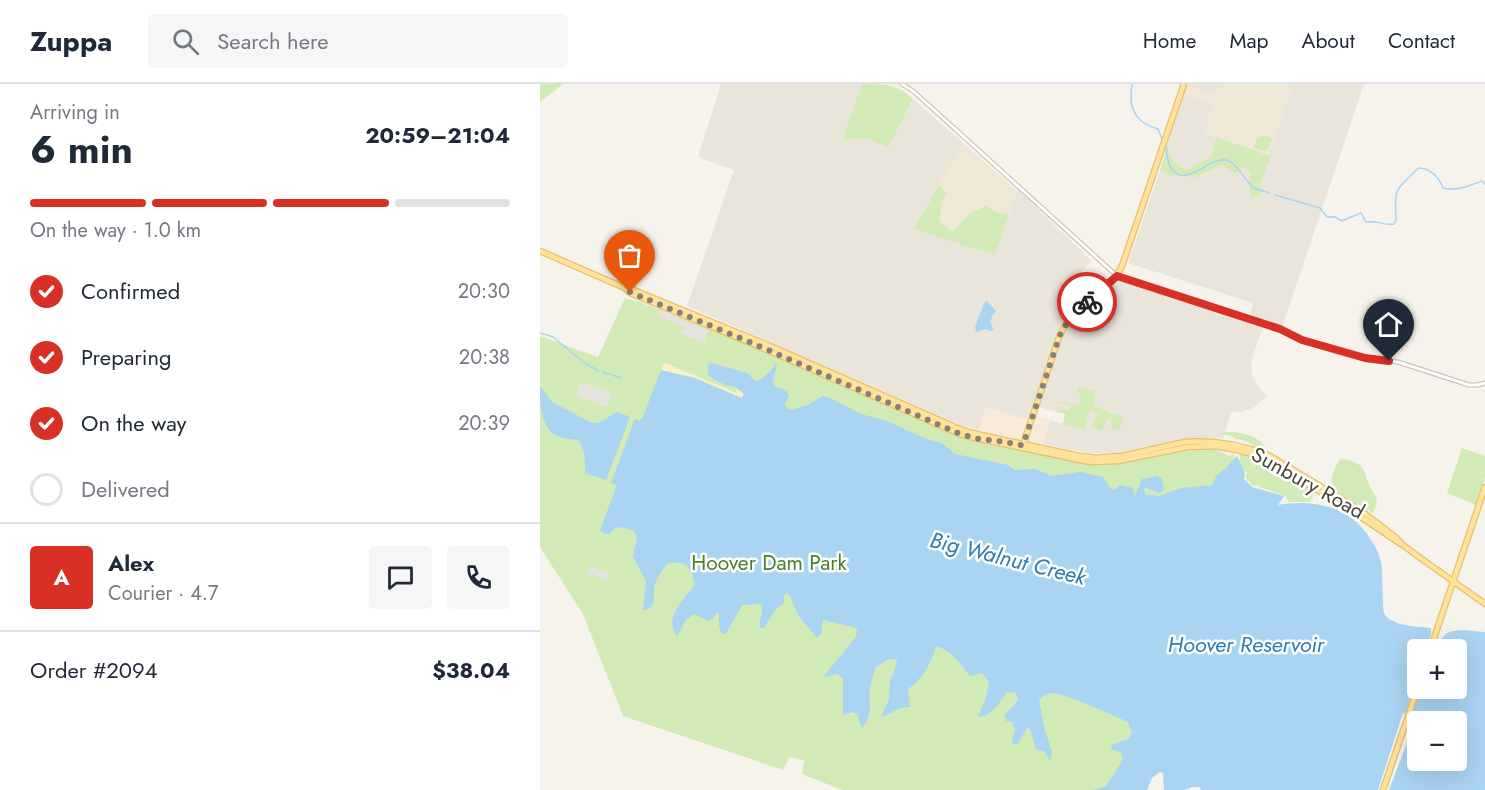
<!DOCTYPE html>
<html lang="en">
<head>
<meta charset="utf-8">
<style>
  :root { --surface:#fff; --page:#f6f6f7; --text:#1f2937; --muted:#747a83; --line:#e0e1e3; --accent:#d93025 }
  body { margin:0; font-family:Jost,sans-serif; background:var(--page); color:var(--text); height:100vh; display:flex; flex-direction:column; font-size:22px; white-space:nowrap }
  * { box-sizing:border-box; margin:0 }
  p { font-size:20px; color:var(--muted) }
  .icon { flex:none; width:33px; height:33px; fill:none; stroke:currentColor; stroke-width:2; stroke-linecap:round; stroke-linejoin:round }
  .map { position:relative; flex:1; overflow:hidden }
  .sheet { display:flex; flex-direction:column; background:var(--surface); width:540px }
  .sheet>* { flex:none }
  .fabs { position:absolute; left:867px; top:555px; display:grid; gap:12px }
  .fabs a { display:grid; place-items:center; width:60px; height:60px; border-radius:6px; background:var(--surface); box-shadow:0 6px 24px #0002; font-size:30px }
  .pin { position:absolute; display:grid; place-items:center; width:51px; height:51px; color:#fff; margin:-62px -26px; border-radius:50% 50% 50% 0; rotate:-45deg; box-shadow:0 0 6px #0007 }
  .pin .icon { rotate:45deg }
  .courier { position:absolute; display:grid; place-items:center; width:60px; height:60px; margin:-30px; border:4px solid #d93025; border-radius:50%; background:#fff; color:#222; box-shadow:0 2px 8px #0007 }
  .headline em { font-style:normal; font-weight:700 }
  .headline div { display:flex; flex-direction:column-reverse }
  .headline { display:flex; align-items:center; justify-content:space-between; height:102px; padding:0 30px }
  h1 { font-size:39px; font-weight:700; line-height:45px }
  .bar { display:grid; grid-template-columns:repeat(4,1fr); gap:9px 6px; align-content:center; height:72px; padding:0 30px }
  .bar i { height:8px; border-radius:4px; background:var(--line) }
  .bar .active { background:var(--accent) }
  .bar p { grid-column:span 4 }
  .line { display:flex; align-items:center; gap:15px; padding:0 30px; border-top:2px solid var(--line) }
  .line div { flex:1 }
  .round { display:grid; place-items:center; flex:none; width:63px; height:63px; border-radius:6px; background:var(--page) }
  ol { padding:0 30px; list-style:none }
  li { display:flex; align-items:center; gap:18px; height:66px }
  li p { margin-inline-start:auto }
  li .icon { padding:6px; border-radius:50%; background:var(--accent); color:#fff; stroke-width:4 }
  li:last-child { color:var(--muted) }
  li i { width:33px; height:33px; border:3px solid var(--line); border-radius:50% }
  header { display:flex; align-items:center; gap:36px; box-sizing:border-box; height:84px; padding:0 30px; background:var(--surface); border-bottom:2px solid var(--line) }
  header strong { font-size:28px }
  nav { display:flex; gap:33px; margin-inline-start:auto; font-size:21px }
  .search { width:420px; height:54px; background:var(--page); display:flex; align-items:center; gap:15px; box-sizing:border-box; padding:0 21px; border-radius:6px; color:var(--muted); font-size:22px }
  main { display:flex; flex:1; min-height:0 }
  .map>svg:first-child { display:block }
  .residential { fill:#eae5da }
  .commercial { fill:#f7ead8 }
  .education { fill:#efe8d6 }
  .green { fill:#d2eab5 }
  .sand { fill:#f9efc9 }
  .parking { fill:#e5e3e0 }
  .water { fill:#a9d4f2; fill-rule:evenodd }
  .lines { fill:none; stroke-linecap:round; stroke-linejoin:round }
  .stream { stroke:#a9d4f2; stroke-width:1.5 }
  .minor-casing { stroke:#c2bbae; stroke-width:5 }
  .major-casing { stroke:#e6c16a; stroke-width:7 }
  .minor { stroke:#fff; stroke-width:3 }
  .major { stroke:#ffe39c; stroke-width:4.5 }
  .done { stroke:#878178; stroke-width:6; stroke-dasharray:0 10.8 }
  .route { stroke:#d93025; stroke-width:8 }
  .labels { text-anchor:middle; stroke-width:5; stroke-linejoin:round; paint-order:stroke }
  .street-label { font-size:21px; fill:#4b4439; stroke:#fff }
  .park-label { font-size:21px; fill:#4a7f2a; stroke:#fff }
  .water-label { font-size:22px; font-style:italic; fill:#2e7ab2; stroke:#fff }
</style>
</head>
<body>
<header>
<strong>Zuppa</strong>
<div class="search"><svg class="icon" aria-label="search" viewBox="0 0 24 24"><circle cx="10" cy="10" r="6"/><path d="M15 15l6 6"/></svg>Search here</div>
<nav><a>Home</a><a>Map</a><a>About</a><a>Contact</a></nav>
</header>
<main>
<section class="sheet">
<div class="headline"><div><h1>6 min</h1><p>Arriving in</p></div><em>20:59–21:04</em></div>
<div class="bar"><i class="active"></i><i class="active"></i><i class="active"></i><i></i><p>On the way · 1.0 km</p></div>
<ol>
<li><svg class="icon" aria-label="check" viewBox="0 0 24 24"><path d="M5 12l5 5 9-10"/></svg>Confirmed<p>20:30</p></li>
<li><svg class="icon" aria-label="check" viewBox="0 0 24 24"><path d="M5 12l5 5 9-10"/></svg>Preparing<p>20:38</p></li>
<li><svg class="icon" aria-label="check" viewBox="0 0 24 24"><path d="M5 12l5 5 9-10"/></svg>On the way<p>20:39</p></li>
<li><i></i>Delivered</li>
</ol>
<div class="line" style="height:108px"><b class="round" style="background:var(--accent);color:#fff">A</b><div><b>Alex</b><p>Courier · 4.7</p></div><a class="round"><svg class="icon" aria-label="chat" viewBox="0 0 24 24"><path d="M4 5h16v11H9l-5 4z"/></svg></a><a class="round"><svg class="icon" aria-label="phone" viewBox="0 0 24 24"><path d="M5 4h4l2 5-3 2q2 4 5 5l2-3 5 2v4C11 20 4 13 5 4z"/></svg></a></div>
<div class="line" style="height:78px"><div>Order #2094</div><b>$38.04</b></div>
</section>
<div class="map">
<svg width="945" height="706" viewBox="0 0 945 706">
  <rect width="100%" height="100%" fill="#f6f3ec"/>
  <g class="residential">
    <polygon points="181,0 322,0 302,55 329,55 348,64 373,15 423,59 375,145 455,170 477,105 552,177 534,195 547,212 522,234 487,336 446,323 438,346 421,341 147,222 194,86 158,73"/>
    <polygon points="647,0 681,0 677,11 646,2"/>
    <polygon points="752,0 824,0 742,244 710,232 713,219 588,179 620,87 630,92 642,91 655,94 681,81 695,89 704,83 711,89 709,100 713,114 719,103 731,72 728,71"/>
    <polygon points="643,11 674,20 665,49 676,53 671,73 646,86 633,77 627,62"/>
    <polygon points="579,195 723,243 713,272 711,282 712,291 716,300 727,312 713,324 702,328 691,328 683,354 662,354 619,360 570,370 547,369 503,360 510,336 523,340 525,330 499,323 519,260 529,239"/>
  </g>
  <g class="commercial">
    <polygon points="446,323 487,336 481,358 438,346"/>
    <polygon points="495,332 510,336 503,360 486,359"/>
  </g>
  <g class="education">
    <polygon points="681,0 752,0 728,71 665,50 674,20 643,11 646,2 677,11"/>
    <polygon points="423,59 476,106 455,171 374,145"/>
  </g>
  <g class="green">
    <polygon points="0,0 23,0 0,18"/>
    <path d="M322,0C344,0 358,0 373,15L348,64L329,55H302Z"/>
    <polygon points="724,51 732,54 728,66 726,67 713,64 717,55"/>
    <polygon points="676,53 731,72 719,103 726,107 712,115 709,100 711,89 704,83 695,89 681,81 655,94 642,91 630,92 620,87 627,62 633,77 646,86 671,73"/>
    <polygon points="399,101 406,109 402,118 399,137 413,148 429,130 445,122 458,129 469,130 455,171 374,145"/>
    <path d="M85,214L102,219L230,269L419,353L535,378L562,381L612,372L671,364L690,372L693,370L695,372L694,373L701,376L699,371C702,371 706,370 709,370C722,373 766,400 774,410L770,418H748L746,412L722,404L717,401L713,402L705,394L707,389L705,386L612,678L599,706H302L262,690L264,676L249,673L243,686L83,632L43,530L0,463V252L58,273Z"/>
    <polygon points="540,303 556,307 553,321 566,327 584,333 579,346 572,345 571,334 568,335 561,347 552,343 557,331 554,327 550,326 544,346 523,340 525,330 517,328 519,326 530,327 531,322 518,319 519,318 540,321 541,314 537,304"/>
    <path d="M685,348C700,348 718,350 726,365L723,366L703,356L695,355L692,352L682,350Z"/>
    <polygon points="922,364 945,372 945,394 936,421 907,409"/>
    <path d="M800,375C833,377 821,397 837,413L836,422L833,429L793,406C789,395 794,385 800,375Z"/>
  </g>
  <polygon class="sand" points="125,279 197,309 195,303 204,310 202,314 121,286 123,281"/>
  <g class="parking">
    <polygon points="121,227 169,246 164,259 140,249 143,244 162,251 118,232"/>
    <polygon points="41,298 72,310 67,323 36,311"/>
    <polygon points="50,482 69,490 66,496 47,489"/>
  </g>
  <g class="water">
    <polygon points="445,217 447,217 456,227 453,231 450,238 454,246 450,247 445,245 436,248 435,243"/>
    <path d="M237,278L233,299L236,303L247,307L249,313L245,320L246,323L250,326L268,321L283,312L290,314L321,330L347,337L386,355L402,359L415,370L468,381L475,386L495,385L512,392L540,388L563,393L571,405H575L581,401L593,404L595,412L602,395L617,392L622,395L624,406L619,409L604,403L605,410L619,412L641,404L672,401L677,391L686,384L697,372L705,390L704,395L712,403L744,412L738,421C773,415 809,422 829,453C834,460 839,468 841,478C843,490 842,503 843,515C843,519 843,525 844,529C850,542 879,543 891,544C892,553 887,558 883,565L878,566V604H916V566L898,565C902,540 925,547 945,548V706H849L876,635L875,630L868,628L863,630L861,635L838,706H661L659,703H652L644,706H624L623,689L620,688L612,694L607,706H551L565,703L573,692L583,675L581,668L571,665L572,661L588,655L592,649L588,638C574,632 523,608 512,609C506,610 503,612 499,616L504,643L512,668L510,677L505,668L496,665L490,645L487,644L477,661L472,659L475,645L472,638L466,637L465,631L478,616L476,609L467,608C459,619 452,632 438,633L446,614L449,598L442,589L430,592C421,581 410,564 396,563C390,580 383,595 368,605L370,623C359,622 351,630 341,633L349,615L350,596L354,589L357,575H348L335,584C334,590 331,596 330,603C328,618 334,632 322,644L317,630L312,628L303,631V595L298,590L283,593L316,553L317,544L283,536L281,550L277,554C272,547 266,541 261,535C255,527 254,517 247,509L244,511V519L237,524L224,544H220C219,537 223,529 222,521C215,518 212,523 204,520L201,523L186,550L181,549L179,541V529L178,528L170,537L166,536L154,530L145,537L137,553C135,550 133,547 133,544C129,529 146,512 155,501C152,484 147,476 128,479C122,487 115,495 114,505C113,515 117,519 107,526H103L106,497L93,472L97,454L94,447L80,443L75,444L69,450H65L60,446L77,401L71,399L95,335L100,337L101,334L102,335L121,286L155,294L202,314L204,310C195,301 191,303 181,299C176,297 172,294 168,291V281L171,279L207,289L214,296L217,297C226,293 232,286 237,278ZM878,638H916V676H878Z"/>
    <path d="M0,302L12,318L52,339H58L77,328L90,333L66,396L45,389C45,378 46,365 38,356C31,355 21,354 15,351C0,341 0,317 0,302Z"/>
  </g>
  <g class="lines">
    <g class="stream">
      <path d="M592,0C590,16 590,29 604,39C608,42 613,43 618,45L623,57"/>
      <path d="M625,61C628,68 626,77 631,84C647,108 672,66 691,78C700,84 704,96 713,103C718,106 725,107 730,109"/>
      <path d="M735,111L780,124L787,133H795L802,137L821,129L826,138C838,136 845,142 854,140L856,136C854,101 856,108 878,84C890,84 899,93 903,104C917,107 929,102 942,97L945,100"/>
      <polyline points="0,249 13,253 46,280 59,287"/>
      <polyline points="63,288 81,294"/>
    </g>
    <defs>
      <polyline id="minor" points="362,0 373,7 403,34 577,192 740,245 762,256 830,276 858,278 929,301 938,301 945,299"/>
      <g id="major">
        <path d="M0,167L85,204L91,205L230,262L415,343L428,348L454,354L539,372L557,374L582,372L645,358C674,356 700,360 728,371L820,426L854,452L863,461L879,473L945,520"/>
        <polyline points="85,204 90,209 211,259 420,350 435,354 550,378 578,377 648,363 675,362 697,366 713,370 733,380 806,423 861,460"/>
        <path d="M483,361L518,256C521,248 526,239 532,232C548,214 571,204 582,182L644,0"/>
        <polyline points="890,566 945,403"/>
        <polyline points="843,706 878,603"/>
      </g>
    </defs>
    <use href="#minor" class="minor-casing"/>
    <use href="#major" class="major-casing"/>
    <use href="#minor" class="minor"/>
    <use href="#major" class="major"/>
  </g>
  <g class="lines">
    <polyline class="done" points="90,208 212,259 420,350 443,356 453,356 481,361 483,361 520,251 531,232 547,218"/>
    <polyline class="route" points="547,218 577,192 740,245 762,256 825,274 849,277"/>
  </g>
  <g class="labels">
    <g class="street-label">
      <text transform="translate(768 399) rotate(29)" y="7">Sunbury Road</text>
    </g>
    <g class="park-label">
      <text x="229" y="486">Hoover Dam Park</text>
    </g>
    <g class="water-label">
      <text transform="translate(468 474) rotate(14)" y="8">Big Walnut Creek</text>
      <text x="706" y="568">Hoover Reservoir</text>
    </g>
  </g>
</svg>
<div class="fabs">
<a>+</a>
<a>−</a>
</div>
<div class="pin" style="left:90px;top:208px;background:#ea580c"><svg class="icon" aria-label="bag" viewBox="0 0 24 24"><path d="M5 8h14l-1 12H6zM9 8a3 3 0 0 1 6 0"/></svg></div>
<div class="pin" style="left:849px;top:277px;background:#1f2937"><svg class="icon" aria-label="home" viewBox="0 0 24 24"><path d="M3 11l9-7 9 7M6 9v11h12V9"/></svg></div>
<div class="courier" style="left:547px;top:218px"><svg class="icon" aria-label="bike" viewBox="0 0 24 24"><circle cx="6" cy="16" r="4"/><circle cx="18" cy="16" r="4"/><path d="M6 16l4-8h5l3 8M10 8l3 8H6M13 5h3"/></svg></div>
</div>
</main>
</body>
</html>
